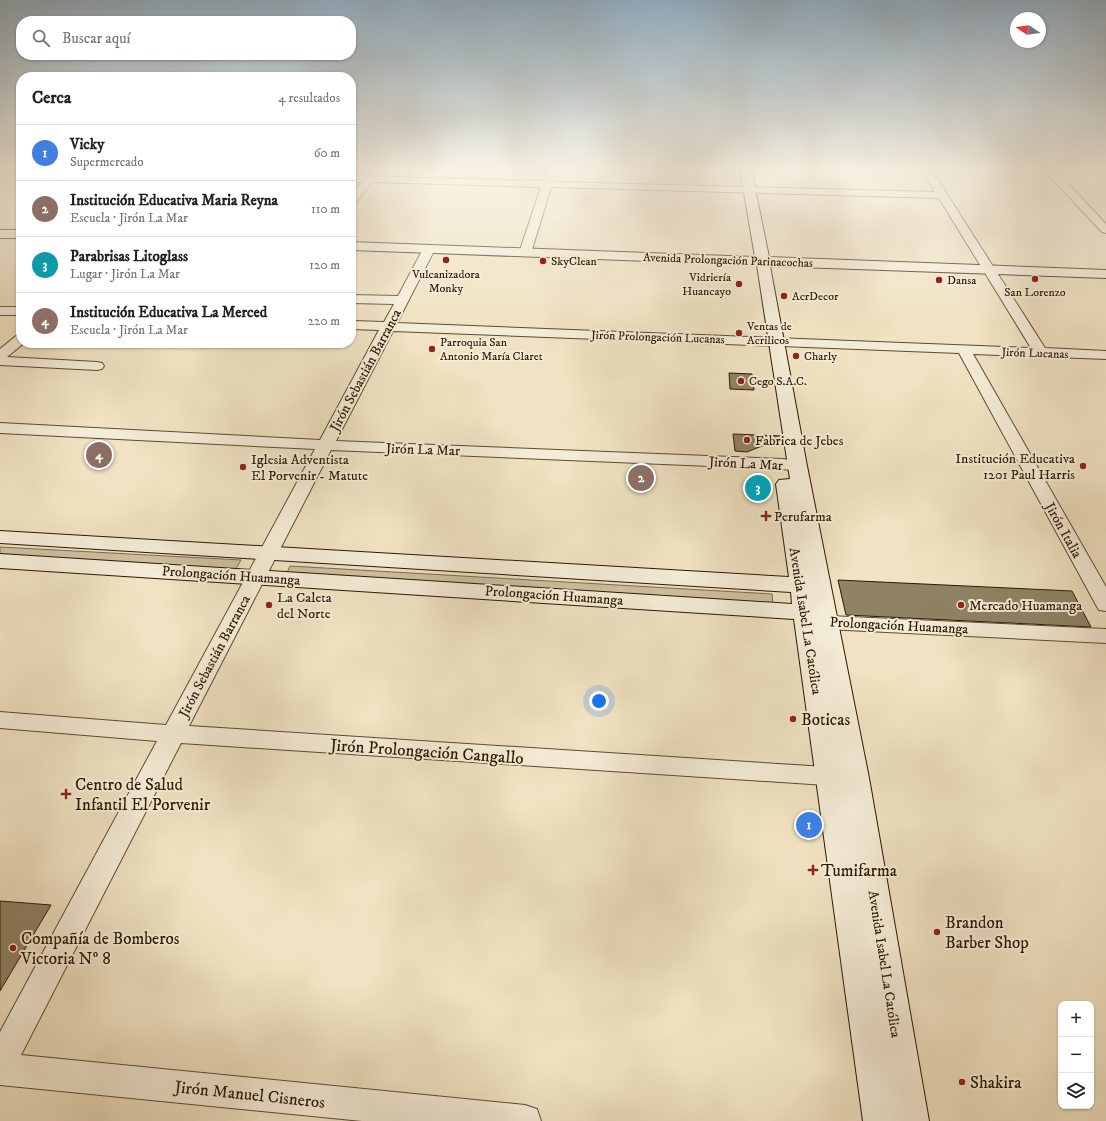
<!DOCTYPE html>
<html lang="es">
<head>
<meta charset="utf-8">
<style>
  :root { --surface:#fff; --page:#f6f6f6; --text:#202124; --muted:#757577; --line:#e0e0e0; --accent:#8f2418 }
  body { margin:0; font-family:"IM FELL DW Pica",serif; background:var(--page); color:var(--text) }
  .controls { position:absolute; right:12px; bottom:12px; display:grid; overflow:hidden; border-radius:8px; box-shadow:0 1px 3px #0004 }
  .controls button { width:36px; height:36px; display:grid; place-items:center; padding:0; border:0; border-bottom:1px solid var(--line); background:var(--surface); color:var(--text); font:20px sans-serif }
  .compass { position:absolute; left:1010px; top:12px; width:36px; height:36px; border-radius:50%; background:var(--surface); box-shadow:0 1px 3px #0004; rotate:283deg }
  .you { position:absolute; left:599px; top:701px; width:14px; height:14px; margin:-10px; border:3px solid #fff; border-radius:50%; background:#1a73e8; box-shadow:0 0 0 6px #1a73e833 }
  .badge { display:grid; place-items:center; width:26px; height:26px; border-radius:50%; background:var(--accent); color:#fff; font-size:13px; font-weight:700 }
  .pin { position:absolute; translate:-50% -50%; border:2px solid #fff; box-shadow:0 1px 4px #0006 }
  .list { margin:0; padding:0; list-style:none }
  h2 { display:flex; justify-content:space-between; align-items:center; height:52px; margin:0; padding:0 16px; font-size:17px }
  h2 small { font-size:13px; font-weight:400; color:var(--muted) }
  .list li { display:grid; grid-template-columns:26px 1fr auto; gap:12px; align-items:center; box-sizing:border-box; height:56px; padding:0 16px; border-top:1px solid var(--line) }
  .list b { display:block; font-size:15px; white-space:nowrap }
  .list p { margin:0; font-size:13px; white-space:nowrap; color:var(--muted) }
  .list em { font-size:13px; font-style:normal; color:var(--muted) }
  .icon { flex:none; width:22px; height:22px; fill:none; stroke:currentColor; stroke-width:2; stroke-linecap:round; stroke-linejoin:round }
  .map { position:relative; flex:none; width:1106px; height:1121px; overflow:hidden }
  .search { position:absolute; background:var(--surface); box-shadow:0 1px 3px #0004; left:16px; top:16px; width:340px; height:44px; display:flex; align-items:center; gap:10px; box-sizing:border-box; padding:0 14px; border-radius:16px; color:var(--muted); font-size:15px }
  .panel { position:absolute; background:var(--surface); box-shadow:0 1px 3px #0004; left:16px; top:72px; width:340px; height:276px; border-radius:16px }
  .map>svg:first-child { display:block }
</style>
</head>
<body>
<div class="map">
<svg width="1106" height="1121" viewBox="0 0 1106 1121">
  <rect width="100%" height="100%" fill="#f0e2c2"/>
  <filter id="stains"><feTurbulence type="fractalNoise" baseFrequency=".005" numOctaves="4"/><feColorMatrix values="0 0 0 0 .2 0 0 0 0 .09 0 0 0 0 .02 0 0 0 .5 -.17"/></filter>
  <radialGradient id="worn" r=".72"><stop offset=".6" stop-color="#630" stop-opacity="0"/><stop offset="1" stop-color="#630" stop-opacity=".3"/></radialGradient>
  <path fill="#cec0a1" stroke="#7c6c51" d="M0 547 241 560 233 574 0 561Z
    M290 566 772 594 773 606 285 577Z"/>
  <path fill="#908265" stroke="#291901" d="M729 373 752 374 754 390 730 389Z
    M733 434 782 436V438L747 452 735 451Z
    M838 580 1072 591 1091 627 846 615Z
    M0 901 51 905 0 991Z"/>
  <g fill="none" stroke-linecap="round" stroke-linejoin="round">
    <defs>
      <path id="street" d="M0 169H21V173L0 172Z
        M547 169H557L553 182 935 192 921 169H931L1045 348 1106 351V359L973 354 1106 587V611L1099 610 1096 605 959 353 393 331 336 441 783 459 803 462 805 466 803 470 797 471 783 469 331 450 189 726 841 768 850 770 853 777 850 784 841 786 181 743 21 1055 525 1105 537 1109 541 1121H362L0 1085V1032L157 741 0 728V712L166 725 315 449 0 433V423L320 440 379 330 351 329V321L384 322 394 304 351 303V295L398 296 423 249 425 247H433L435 249 397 323 1031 348 939 198 551 187 531 253 529 255H521L519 253 541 187 372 182 355 204 351 205V195L362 182H351V176L543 181Z
        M1043 169H1054L1106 224V233L1102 232Z
        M0 307H21V315H0Z
        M21 335V343H24L7 357 97 362 102 363 104 366 102 369 97 370 0 365V349L16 336Z
        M813 609 829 616 1106 629V643L826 629 806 621 803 616 806 611Z"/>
      <path id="secondary" d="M740 169H751L769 257 1106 270V278L770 266 807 466 869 778 929 1121H863L794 619 0 568V554L792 604 791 592 0 543V531L789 577 776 484 779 480 790 479 757 265 351 250V242L755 257Z
        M0 230H21V238H0Z"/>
    </defs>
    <use href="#street" stroke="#5b4b31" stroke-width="2"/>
    <use href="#secondary" stroke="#291901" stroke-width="2"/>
    <use href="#street" fill="#f5ecd7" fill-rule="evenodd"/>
    <use href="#secondary" fill="#f5ecd7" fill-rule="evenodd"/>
  </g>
  <linearGradient id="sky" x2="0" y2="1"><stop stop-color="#90abbe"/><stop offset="0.52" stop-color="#f8f2e4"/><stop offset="1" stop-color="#f8f2e4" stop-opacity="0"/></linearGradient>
  <rect width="1106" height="326" fill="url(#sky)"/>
  <g fill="#8f2418" stroke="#f5ecd7" stroke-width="1.5">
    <circle cx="446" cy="260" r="4"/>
    <circle cx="543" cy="261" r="4"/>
    <circle cx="1035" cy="279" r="4"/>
    <circle cx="939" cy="280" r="4"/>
    <circle cx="739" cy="284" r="4"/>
    <circle cx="784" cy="296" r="4"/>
    <circle cx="739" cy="333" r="4"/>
    <circle cx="432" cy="349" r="4"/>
    <circle cx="796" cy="356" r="4"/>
    <circle cx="741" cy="381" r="4"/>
    <circle cx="747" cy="440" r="4"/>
    <circle cx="1083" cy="466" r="4"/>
    <circle cx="243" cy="467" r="4"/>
    <path d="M764 510h4v4h4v4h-4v4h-4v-4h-4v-4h4z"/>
    <circle cx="269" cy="605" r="4"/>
    <circle cx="961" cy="605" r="4"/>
    <circle cx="793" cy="719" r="4"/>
    <path d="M64 788h4v4h4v4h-4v4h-4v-4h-4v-4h4z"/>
    <path d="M811 864h4v4h4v4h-4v4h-4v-4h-4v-4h4z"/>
    <circle cx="937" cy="932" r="4"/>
    <circle cx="13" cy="948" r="4"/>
    <circle cx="962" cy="1082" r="4"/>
  </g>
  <g text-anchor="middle" stroke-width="4" stroke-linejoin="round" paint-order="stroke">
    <g font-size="12" fill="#291901" stroke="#f5ecd7">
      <text transform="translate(728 260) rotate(2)" y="4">Avenida Prolongación Parinacochas</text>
      <text transform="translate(658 337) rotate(2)" y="4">Jirón Prolongación Lucanas</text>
      <text transform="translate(1035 353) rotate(2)" y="4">Jirón Lucanas</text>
    </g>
    <g font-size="12" fill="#291901" stroke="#f5ecd7" text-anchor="start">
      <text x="551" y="265">SkyClean</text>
      <text x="446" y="278" text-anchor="middle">Vulcanizadora<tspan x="446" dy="14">Monky</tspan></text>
      <text x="731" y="281" text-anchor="end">Vidriería<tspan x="731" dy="14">Huancayo</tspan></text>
      <text x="947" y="284">Dansa</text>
      <text x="1035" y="296" text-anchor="middle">San Lorenzo</text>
      <text x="792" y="300">AcrDecor</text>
      <text x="747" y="330">Ventas de<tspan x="747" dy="14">Acrilicos</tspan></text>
      <text x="440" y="346">Parroquia San<tspan x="440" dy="14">Antonio María Claret</tspan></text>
      <text x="804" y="360">Charly</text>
      <text x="749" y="385">Cego S.A.C.</text>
    </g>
    <g font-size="14" fill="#291901" stroke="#f5ecd7">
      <text transform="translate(365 370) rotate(-62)" y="5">Jirón Sebastián Barranca</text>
      <text transform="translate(423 449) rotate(2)" y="5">Jirón La Mar</text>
      <text transform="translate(746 463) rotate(3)" y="5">Jirón La Mar</text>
      <text transform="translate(1064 530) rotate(61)" y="5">Jirón Italia</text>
      <text transform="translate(231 575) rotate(4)" y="5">Prolongación Huamanga</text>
      <text transform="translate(554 595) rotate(4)" y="5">Prolongación Huamanga</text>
      <text transform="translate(806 621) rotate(81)" y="5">Avenida Isabel La Católica</text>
      <text transform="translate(899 625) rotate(3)" y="5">Prolongación Huamanga</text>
      <text transform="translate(214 656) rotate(-62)" y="5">Jirón Sebastián Barranca</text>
      <text transform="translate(885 964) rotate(81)" y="5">Avenida Isabel La Católica</text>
    </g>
    <g font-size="14" fill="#291901" stroke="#f5ecd7" text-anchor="start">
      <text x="755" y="445">Fabrica de Jebes</text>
      <text x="1075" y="463" text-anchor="end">Institución Educativa<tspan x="1075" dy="16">1201 Paul Harris</tspan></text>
      <text x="251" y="464">Iglesia Adventista<tspan x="251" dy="16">El Porvenir - Matute</tspan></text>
      <text x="774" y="521">Perufarma</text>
      <text x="277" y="602">La Caleta<tspan x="277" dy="16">del Norte</tspan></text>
      <text x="969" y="610">Mercado Huamanga</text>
    </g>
    <g font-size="17" fill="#291901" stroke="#f5ecd7" text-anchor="start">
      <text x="801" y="725">Boticas</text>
      <text x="75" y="790">Centro de Salud<tspan x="75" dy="20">Infantil El Porvenir</tspan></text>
      <text x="821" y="876">Tumifarma</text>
      <text x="945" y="928">Brandon<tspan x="945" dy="20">Barber Shop</tspan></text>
      <text x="21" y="944">Compañía de Bomberos<tspan x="21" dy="20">Victoria Nº 8</tspan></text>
      <text x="970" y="1088">Shakira</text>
    </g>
    <g font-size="17" fill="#291901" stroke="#f5ecd7">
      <text transform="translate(427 751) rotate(4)" y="6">Jirón Prolongación Cangallo</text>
      <text transform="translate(250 1094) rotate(6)" y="6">Jirón Manuel Cisneros</text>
    </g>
  </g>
  <rect width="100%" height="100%" filter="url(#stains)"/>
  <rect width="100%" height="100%" fill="url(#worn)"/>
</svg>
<div class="controls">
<button>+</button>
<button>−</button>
<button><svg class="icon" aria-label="layers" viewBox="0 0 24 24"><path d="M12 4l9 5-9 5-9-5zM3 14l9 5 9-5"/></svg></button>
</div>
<svg class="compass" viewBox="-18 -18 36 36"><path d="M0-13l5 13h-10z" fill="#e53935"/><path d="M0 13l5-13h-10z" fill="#757577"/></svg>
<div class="you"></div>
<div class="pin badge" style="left:809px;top:825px;background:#3f7fe0">1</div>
<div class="pin badge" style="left:641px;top:478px;background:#8d6e63">2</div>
<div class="pin badge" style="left:758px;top:488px;background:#0f9aa8">3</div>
<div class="pin badge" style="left:99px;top:455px;background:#8d6e63">4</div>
<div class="search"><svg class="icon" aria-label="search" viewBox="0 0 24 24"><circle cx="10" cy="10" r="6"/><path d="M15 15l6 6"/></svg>Buscar aquí</div>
<section class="panel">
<h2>Cerca<small>4 resultados</small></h2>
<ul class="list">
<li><span class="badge" style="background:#3f7fe0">1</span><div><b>Vicky</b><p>Supermercado</p></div><em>60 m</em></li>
<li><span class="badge" style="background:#8d6e63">2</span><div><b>Institución Educativa Maria Reyna</b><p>Escuela · Jirón La Mar</p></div><em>110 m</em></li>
<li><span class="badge" style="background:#0f9aa8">3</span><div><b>Parabrisas Litoglass</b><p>Lugar · Jirón La Mar</p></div><em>120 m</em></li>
<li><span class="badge" style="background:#8d6e63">4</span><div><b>Institución Educativa La Merced</b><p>Escuela · Jirón La Mar</p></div><em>220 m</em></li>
</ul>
</section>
</div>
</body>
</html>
